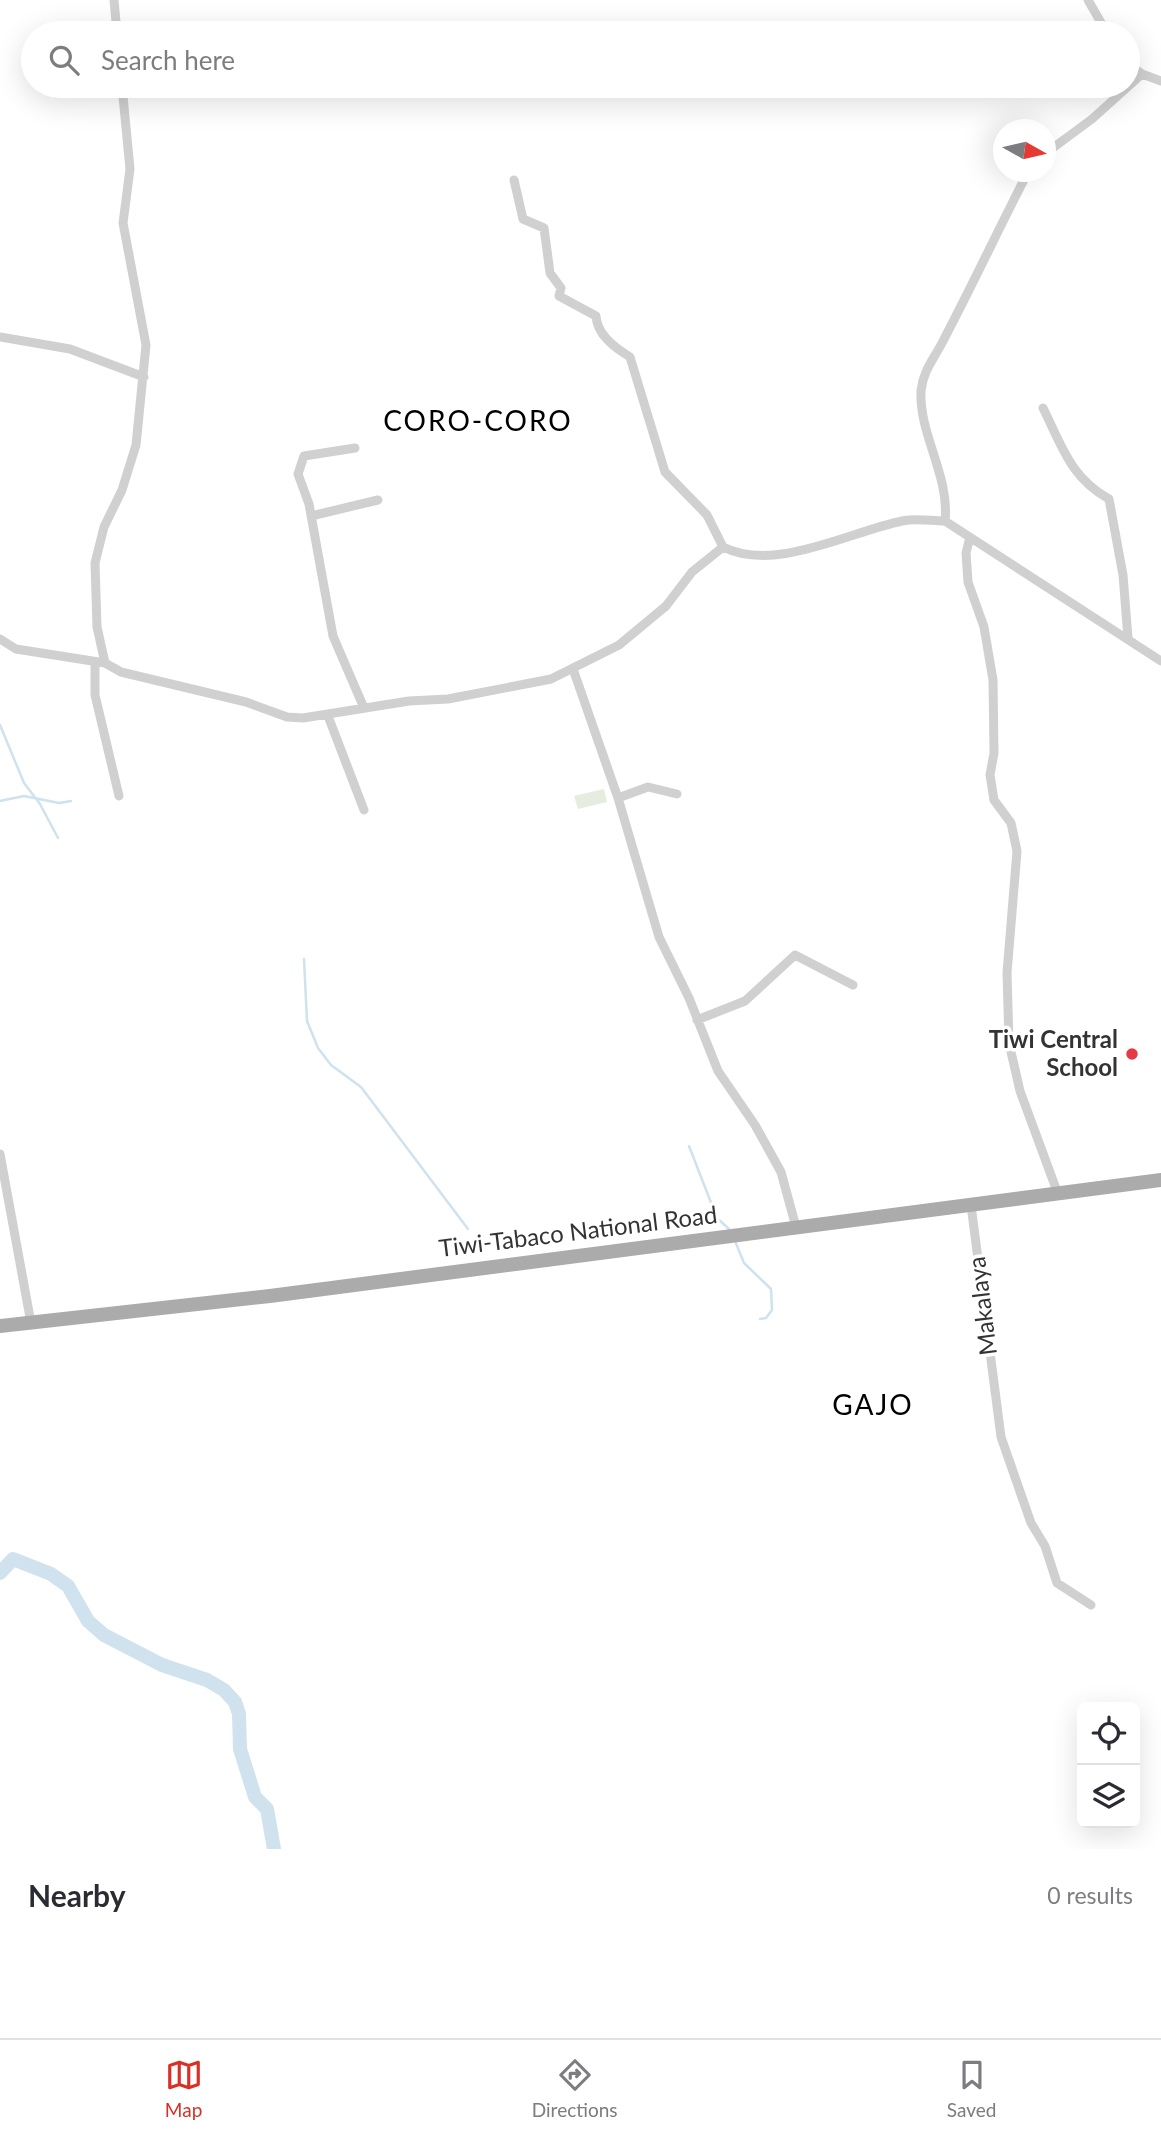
<!DOCTYPE html>
<html lang="en">
<head>
<meta charset="utf-8">
<style>
  :root { --surface:#fff; --page:#f7f7f7; --text:#2b2b33; --muted:#7c7c81; --line:#e1e1e2; --accent:#d93025 }
  body { margin:0; font-family:Lato,sans-serif; background:var(--page); color:var(--text) }
  .controls { position:absolute; right:21px; bottom:21px; display:grid; overflow:hidden; border-radius:10px; box-shadow:0 7px 28px #0002 }
  .controls button { width:63px; height:63px; display:grid; place-items:center; padding:0; border:0; border-bottom:2px solid var(--line); background:var(--surface); color:var(--text); font:35px sans-serif }
  .compass { position:absolute; left:993px; top:119px; width:63px; height:63px; border-radius:50%; background:var(--surface); box-shadow:0 7px 28px #0002; rotate:98deg }
  .list { margin:0; padding:0; list-style:none }
  h2 { display:flex; justify-content:space-between; align-items:center; height:91px; margin:0; padding:0 28px; font-size:30px }
  h2 small { font-size:23px; font-weight:400; color:var(--muted) }
  .icon { flex:none; width:38px; height:38px; fill:none; stroke:currentColor; stroke-width:2; stroke-linecap:round; stroke-linejoin:round }
  .map { position:relative; flex:none; width:1161px; height:1849px; overflow:hidden }
  .search { position:absolute; background:var(--surface); box-shadow:0 7px 28px #0002; left:21px; right:21px; top:21px; height:77px; display:flex; align-items:center; gap:18px; box-sizing:border-box; padding:0 24px; border-radius:38px; color:var(--muted); font-size:26px }
  .sheet { height:189px; background:var(--surface) }
  nav { display:flex; justify-content:space-around; align-items:center; box-sizing:border-box; height:98px; border-top:2px solid var(--line); background:var(--surface); font-size:19px; color:var(--muted) }
  nav a { display:grid; justify-items:center; gap:4px }
  nav .on { color:var(--accent) }
  .map>svg:first-child { display:block }
</style>
</head>
<body>
<div class="map">
<svg width="1161" height="1849" viewBox="0 0 1161 1849">
  <rect width="100%" height="100%" fill="#fff"/>
  <path fill="#e6ecdf" d="M604 789 607 802 578 809 574 796Z"/>
  <g fill="none" stroke-linecap="round" stroke-linejoin="round">
    <path stroke="#cfe2ee" stroke-width="2.5" d="M0 725 24 783 40 804 58 838
      M0 801 24 796 59 803 71 801
      M304 959 307 1021 318 1048 331 1065 361 1087 468 1229
      M689 1146 717 1218 729 1229
      M735 1241 744 1263 771 1289 772 1310 766 1318 760 1319"/>
    <path stroke="#cfe2ee" stroke-width="14" d="M0 1573 13 1559 51 1574 68 1586 88 1621 104 1635 162 1665 207 1680 224 1690 235 1702 239 1714 240 1749 255 1797 267 1809 274 1849"/>
    <path stroke="#d0d0d0" stroke-width="9" d="M114 0 117 33
      M1088 0 1107 33
      M1128 64 1142 74 1161 81
      M1046 153 1092 119 1142 74
      M514 180 523 219 544 228 550 273 561 288 559 296 596 316C597 335 615 348 630 357L665 472 707 515 723 547
      M0 337 70 349 144 377
      M1043 408C1062 446 1070 477 1109 499L1123 575 1128 638
      M355 448 304 456 298 474 309 504 333 636 364 708
      M311 516 378 500
      M945 521C950 476 919 435 921 391 923 371 933 360 942 343 972 286 999 228 1028 172
      M970 537 966 553 968 582 984 627 993 680 994 753 990 775 994 800 1011 823 1017 851 1007 973 1009 1043 1020 1091 1058 1194
      M0 639 16 649 105 663 121 672 246 702 287 717 303 718 409 701 448 699 551 679 619 645 666 606 692 572 723 547C775 573 849 532 902 521 917 518 931 521 945 521L1161 661
      M95 662V695L119 796
      M105 663 97 627 95 563 104 527 122 490 136 445 146 345 123 223 130 169 122 86
      M573 669 618 798 659 937 689 998 718 1071 755 1125 781 1172 796 1227
      M328 716 364 810
      M618 798 648 787 677 794
      M697 1020 745 1001 795 955 853 985
      M0 1154 31 1323
      M971 1205 1001 1437 1031 1523 1045 1546 1057 1583 1091 1605"/>
    <path stroke="#ababab" stroke-width="14" d="M0 1326 270 1296 1161 1180"/>
  </g>
  <circle fill="#e63946" stroke="#fff" stroke-width="2.5" cx="1132" cy="1054" r="7"/>
  <g text-anchor="middle" stroke-width="7" stroke-linejoin="round" paint-order="stroke">
    <g font-size="24" font-weight="bold" fill="#333" stroke="#fff" text-anchor="end">
      <text x="1118" y="1048">Tiwi Central<tspan x="1118" dy="28">School</tspan></text>
    </g>
    <g font-size="24" fill="#333" stroke="#fff">
      <text transform="translate(578 1232) rotate(-7)" y="8">Tiwi-Tabaco National Road</text>
      <text transform="translate(983 1306) rotate(-97)" y="8">Makalaya</text>
    </g>
    <g font-size="28" letter-spacing="2" fill="#000" stroke="#fff">
      <text x="478" y="431">CORO-CORO</text>
      <text x="873" y="1415">GAJO</text>
    </g>
  </g>
</svg>
<div class="controls">
<button><svg class="icon" aria-label="locate" viewBox="0 0 24 24"><circle cx="12" cy="12" r="6"/><path d="M12 2v4M12 18v4M2 12h4M18 12h4"/></svg></button>
<button><svg class="icon" aria-label="layers" viewBox="0 0 24 24"><path d="M12 4l9 5-9 5-9-5zM3 14l9 5 9-5"/></svg></button>
</div>
<svg class="compass" viewBox="-18 -18 36 36"><path d="M0-13l5 13h-10z" fill="#e53935"/><path d="M0 13l5-13h-10z" fill="#7c7c81"/></svg>
<div class="search"><svg class="icon" aria-label="search" viewBox="0 0 24 24"><circle cx="10" cy="10" r="6"/><path d="M15 15l6 6"/></svg>Search here</div>
</div>
<section class="sheet">
<h2>Nearby<small>0 results</small></h2>
<ul class="list">
</ul>
</section>
<nav>
<a class="on"><svg class="icon" aria-label="map" viewBox="0 0 24 24"><path d="M3 6l6-2 6 2 6-2v14l-6 2-6-2-6 2zM9 4v14M15 6v14"/></svg>Map</a>
<a><svg class="icon" aria-label="directions" viewBox="0 0 24 24"><path d="M12 3l9 9-9 9-9-9zM9 14v-3h6M13 9l2 2-2 2"/></svg>Directions</a>
<a><svg class="icon" aria-label="saved" viewBox="0 0 24 24"><path d="M7 4h10v16l-5-4-5 4z"/></svg>Saved</a>
</nav>
</body>
</html>
